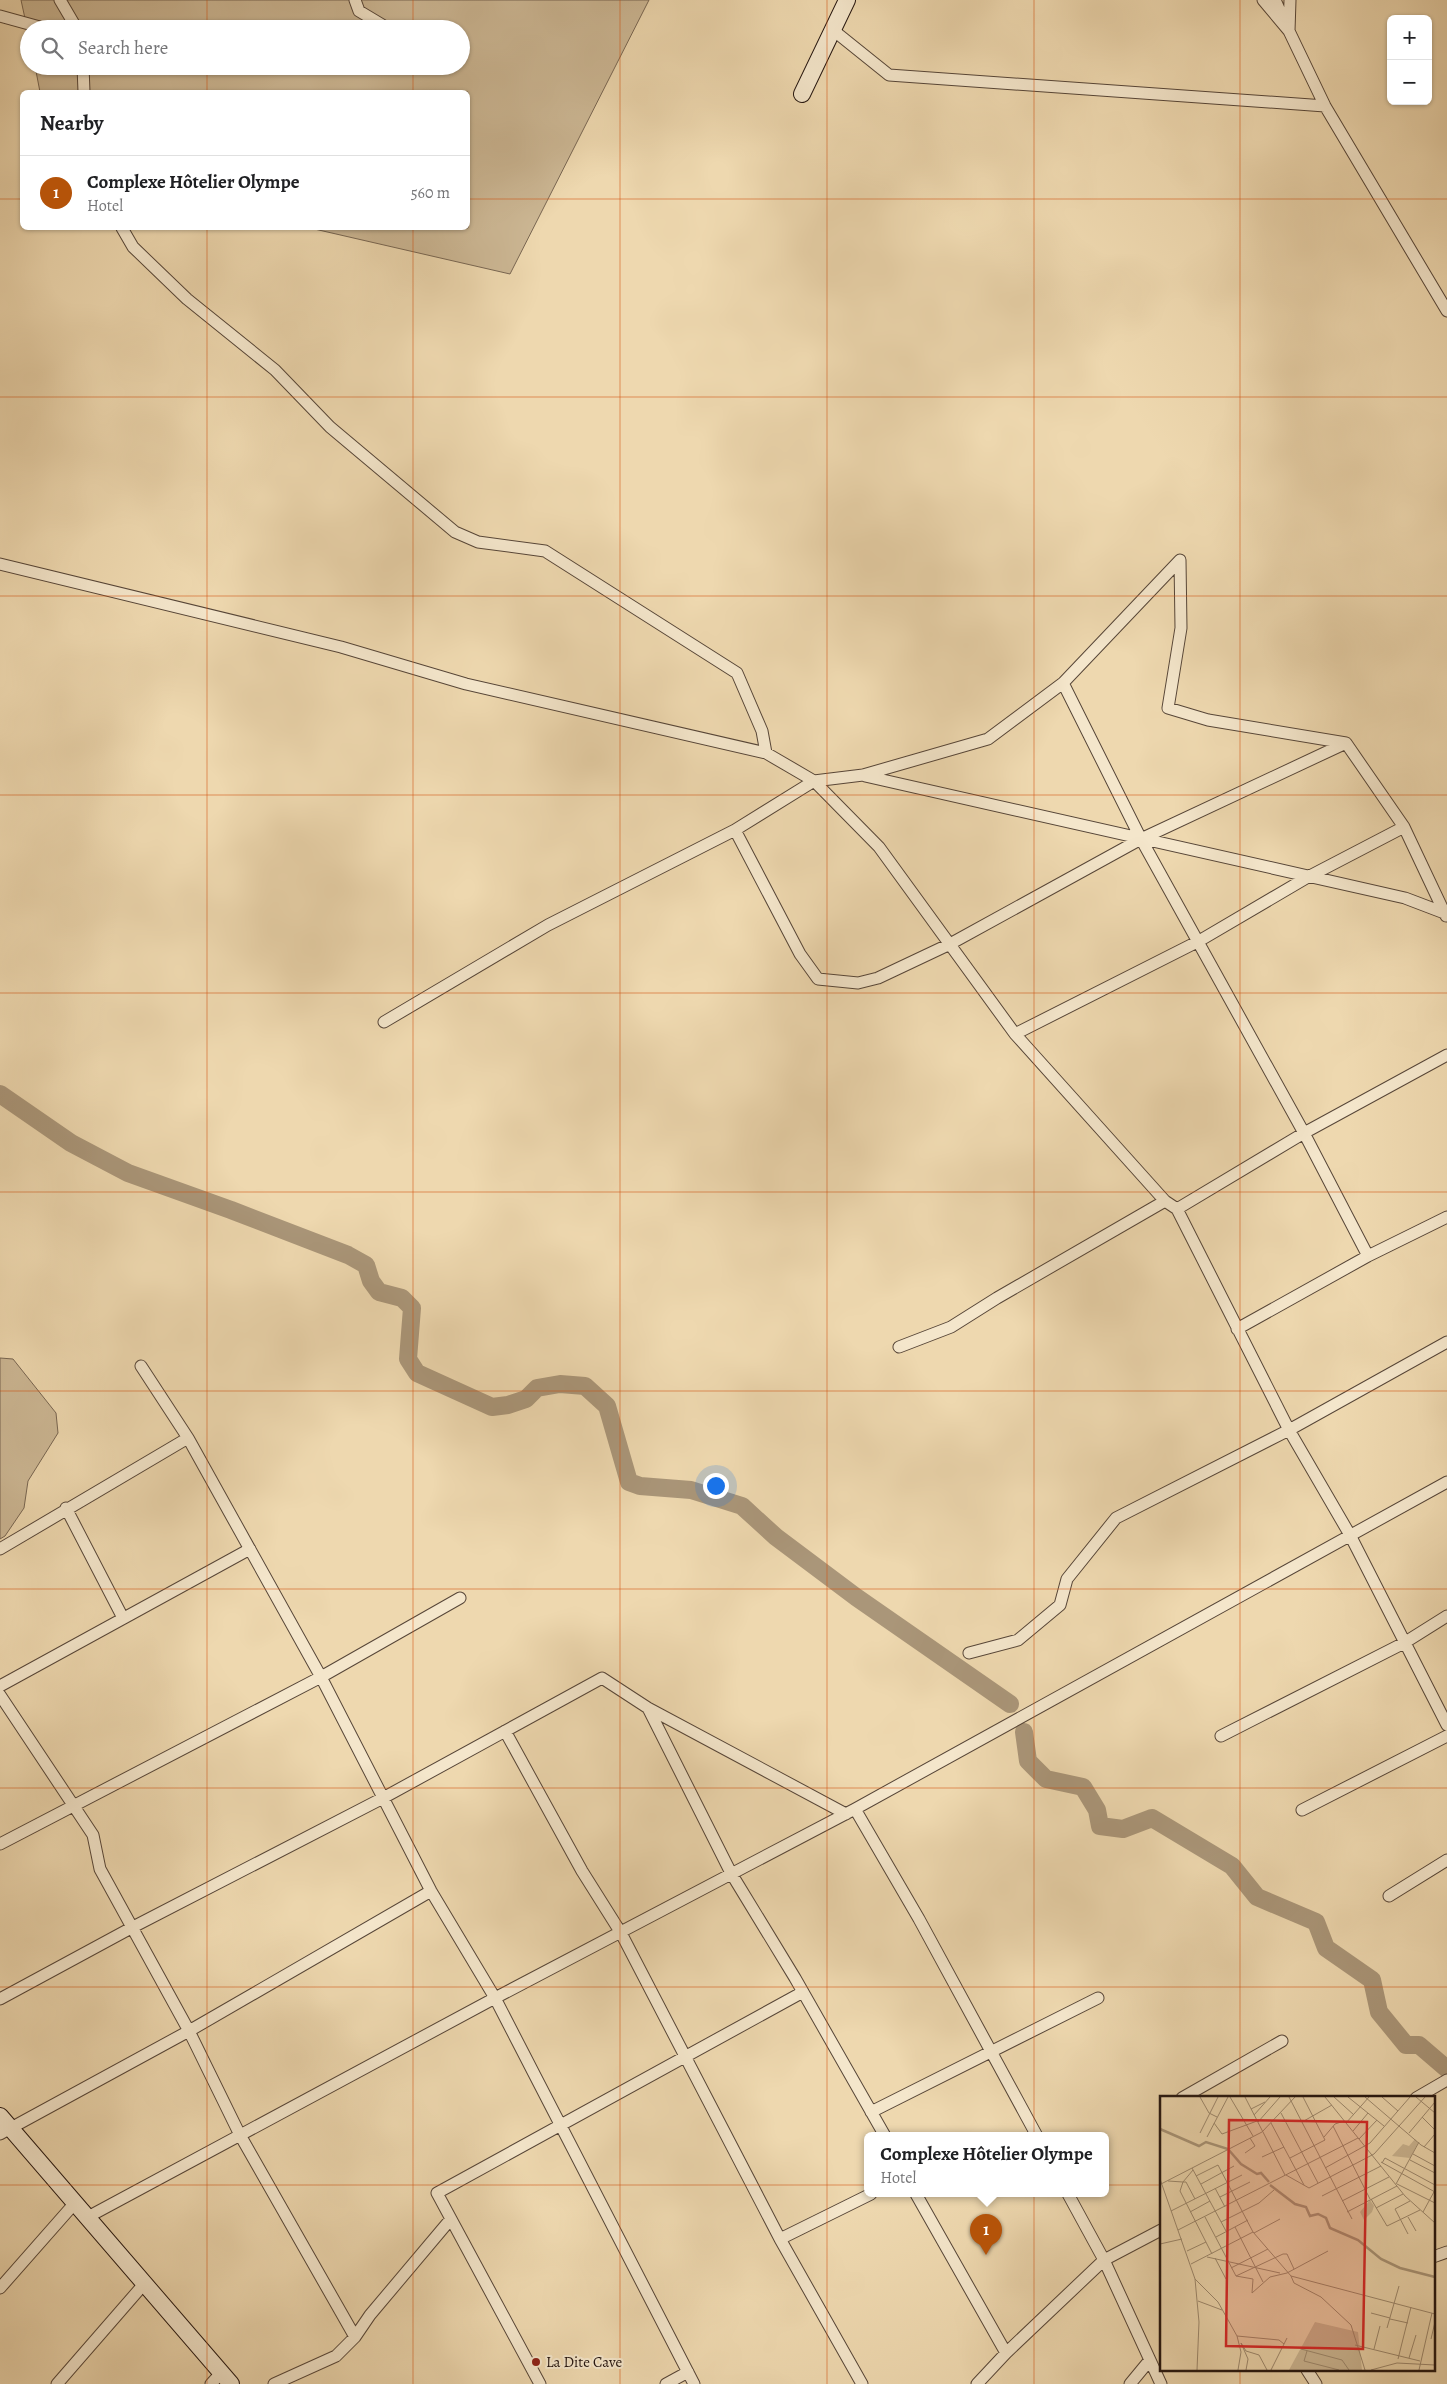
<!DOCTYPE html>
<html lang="en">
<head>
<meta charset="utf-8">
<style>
  :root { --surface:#fff; --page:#f6f6f6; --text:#202124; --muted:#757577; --line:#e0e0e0; --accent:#b45309 }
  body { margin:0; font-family:Alegreya,serif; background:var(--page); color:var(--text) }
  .controls { position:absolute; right:15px; top:15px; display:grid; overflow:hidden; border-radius:8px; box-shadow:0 1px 4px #0004 }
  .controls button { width:45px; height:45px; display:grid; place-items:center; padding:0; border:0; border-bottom:1px solid var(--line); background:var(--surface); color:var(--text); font:25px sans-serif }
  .you { position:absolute; left:715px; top:1485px; width:18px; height:18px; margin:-12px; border:4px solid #fff; border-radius:50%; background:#1a73e8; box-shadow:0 0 0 8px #1a73e833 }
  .badge { display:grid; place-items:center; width:32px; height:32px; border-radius:50%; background:var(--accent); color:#fff; font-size:16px; font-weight:700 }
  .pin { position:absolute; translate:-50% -41px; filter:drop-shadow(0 1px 2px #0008) }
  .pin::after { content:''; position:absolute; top:26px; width:18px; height:15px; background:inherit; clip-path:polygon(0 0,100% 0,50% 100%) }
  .popup { position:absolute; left:864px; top:2132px; width:245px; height:65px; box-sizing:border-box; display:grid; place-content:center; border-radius:8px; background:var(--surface); filter:drop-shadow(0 1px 4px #0005); font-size:16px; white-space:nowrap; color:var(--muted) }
  .popup b { font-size:19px; color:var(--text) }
  .popup::after { content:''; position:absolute; left:50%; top:100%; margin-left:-10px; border:10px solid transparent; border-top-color:var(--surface) }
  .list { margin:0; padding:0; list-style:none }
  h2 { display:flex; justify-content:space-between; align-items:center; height:65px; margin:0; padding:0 20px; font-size:21px }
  h2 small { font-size:16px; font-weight:400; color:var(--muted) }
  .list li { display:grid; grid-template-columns:32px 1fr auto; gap:15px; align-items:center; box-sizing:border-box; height:75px; padding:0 20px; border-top:1px solid var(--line) }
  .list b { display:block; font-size:19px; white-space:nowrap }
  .list p { margin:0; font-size:16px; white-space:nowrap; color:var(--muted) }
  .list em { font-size:16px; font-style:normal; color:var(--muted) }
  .icon { flex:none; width:28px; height:28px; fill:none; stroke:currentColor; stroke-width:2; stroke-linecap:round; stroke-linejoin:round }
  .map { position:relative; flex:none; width:1447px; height:2384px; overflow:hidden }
  .search { position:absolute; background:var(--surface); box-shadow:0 1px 4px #0004; left:20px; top:20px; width:450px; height:55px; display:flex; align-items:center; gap:12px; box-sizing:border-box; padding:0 18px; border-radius:28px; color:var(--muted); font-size:19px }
  .panel { position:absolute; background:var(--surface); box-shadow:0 1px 4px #0004; left:20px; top:90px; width:450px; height:140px; border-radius:8px }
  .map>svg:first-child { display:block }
</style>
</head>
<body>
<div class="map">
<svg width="1447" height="2384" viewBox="0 0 1447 2384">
  <rect width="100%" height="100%" fill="#eed8af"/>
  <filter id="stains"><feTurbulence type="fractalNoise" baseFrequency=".004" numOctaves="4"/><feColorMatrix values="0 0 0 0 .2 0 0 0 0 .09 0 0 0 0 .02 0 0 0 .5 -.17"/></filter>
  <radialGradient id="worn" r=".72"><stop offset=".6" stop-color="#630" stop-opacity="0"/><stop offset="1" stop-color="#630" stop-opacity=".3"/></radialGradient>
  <path fill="#ccb794" stroke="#786652" d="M21 0H649L510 274 310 228H468V92H40L35 66H461V29H29V37Z
    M0 1358 13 1359 56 1413 58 1433 28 1481 24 1508 5 1536 0 1539Z"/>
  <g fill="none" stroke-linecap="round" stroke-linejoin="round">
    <path stroke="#aa9679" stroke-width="18" d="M0 1094 71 1143 128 1173 231 1210 348 1255 366 1265 371 1281 379 1292 402 1298 412 1308 408 1359 417 1373 492 1407 508 1405 526 1399 537 1388 560 1384 585 1386 607 1406 629 1482 640 1486 691 1490 742 1506 776 1537 856 1597 1010 1704
      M1024 1732 1028 1761 1046 1779 1083 1787 1097 1810 1100 1826 1123 1829 1152 1818 1232 1866 1257 1897 1316 1922 1326 1948 1372 1980 1379 2012 1406 2045H1419L1447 2069"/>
    <defs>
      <path id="street" d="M60 0 77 29
        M355 0 359 11 389 29
        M1263 0 1289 31 1275 0
        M1290 0 1289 31 1325 106 1447 311
        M0 16 47 29
        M833 30 889 75 1325 106
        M83 66 84 92
        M122 228 133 247 187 299 275 370 330 427 455 532 478 542 545 551 737 673 762 731 766 753
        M1180 560 1181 628 1168 708 1208 720 1346 743 1404 827 1446 916
        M0 564 341 647 466 684 766 753 814 781 879 847 1015 1034 1165 1201 1177 1209 1289 1430 1350 1535 1447 1725
        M1063 683 1141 839 1304 1133 1368 1256
        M865 776 1405 898 1447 914
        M735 830 800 954 818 979 858 983 878 978 950 944 1141 839 1346 743
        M384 1022 548 925 735 830 814 781 863 775 988 739 1063 683 1180 560
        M1015 1034 1199 941 1308 877 1404 827
        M1177 1209 1304 1133 1447 1055
        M1237 1329 1368 1256 1447 1217
        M899 1347 951 1327 997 1298 1165 1201
        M141 1366 188 1438 321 1677 431 1891 495 1998 694 2384
        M66 1508 123 1618
        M0 1549 188 1438
        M969 1653 1018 1640 1060 1605 1067 1579 1116 1518 1289 1430 1447 1342
        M0 1686 250 1549
        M0 1695 93 1835 100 1869 189 2031 240 2135 355 2337
        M648 1708 731 1873 795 1978 885 2136
        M505 1731 582 1871 621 1933 780 2239 862 2384
        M1221 1736 1404 1643 1447 1616
        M855 1809 919 1919 1037 2136
        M1302 1810 1447 1736
        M0 1844 321 1677 460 1598
        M1389 1896 1447 1860
        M0 1999 133 1927 383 1798 602 1678 648 1708 846 1814
        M1182 2098 1282 2041
        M1416 2098 1447 2080
        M871 2112 1098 1998
        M0 2134 189 2031 431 1891
        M916 2194 1006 2353
        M1068 2194 1104 2260 1161 2384
        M86 2218 495 1998 855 1809 1447 1482
        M780 2239 871 2194
        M1433 2257 1447 2252
        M0 2288 74 2204
        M1307 2370 1316 2384
        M57 2384 144 2284
        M211 2384 222 2372
        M274 2384 336 2356 355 2337 370 2315 450 2220
        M540 2384 437 2193 803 1992
        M666 2384 688 2372
        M977 2384 1006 2353 1104 2260 1161 2230
        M1130 2384 1149 2361"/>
      <path id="secondary" d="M802 94 847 0
        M0 2116 231 2384"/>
    </defs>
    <use href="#street" stroke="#574638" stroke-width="13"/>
    <use href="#secondary" stroke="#251610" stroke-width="18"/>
    <use href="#street" stroke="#f4e6cb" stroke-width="11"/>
    <use href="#secondary" stroke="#f4e6cb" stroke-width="16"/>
  </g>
  <path fill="none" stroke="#d4520c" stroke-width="1" stroke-opacity="0.55" d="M207 0V29M413 0V29M620 0V2384M827 0V2384M1034 0V2384M1240 0V2098M207 66V92M413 66V92M0 199H22M468 199H1447M207 228V2384M413 228V2384M0 397H1447M0 596H1447M0 795H1447M0 993H1447M0 1192H1447M0 1391H1447M0 1589H1447M0 1788H1447M0 1987H1447M0 2185H1161M1433 2185H1447M1240 2370V2384"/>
  <circle fill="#8f2418" stroke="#f4e6cb" stroke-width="2" cx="536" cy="2362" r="5"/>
  <g text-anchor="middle" stroke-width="4" stroke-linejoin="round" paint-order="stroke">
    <g font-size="15" fill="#251610" stroke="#f4e6cb" text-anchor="start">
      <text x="546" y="2367">La Dite Cave</text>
    </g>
  </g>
  <g transform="translate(1160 2096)">
    <rect width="275" height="275" fill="#eed8af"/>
    <path d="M255 43 258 47 250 62 232 60 243 48 249 50ZM210 104 214 110 212 116 204 124 200 116ZM155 226 198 236 202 274H129Z" fill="#ccb794"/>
    <path fill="none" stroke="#aa9679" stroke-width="2.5" d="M0 33 39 50 46 46 68 53 81 68 97 78 101 77 109 86M110 89 135 108 146 111 150 120 158 118 166 122 170 132 198 144 221 163 240 172 275 181"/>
    <path fill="none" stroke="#9e8a6f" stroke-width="1" d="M40 1 49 17 57 21M70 1 93 40M85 1 125 79M129 1 192 123M165 1 245 100 275 127M174 1 194 19M188 1 224 30M205 1 261 49 275 57M222 1 238 15M256 1 275 17M91 13 105 6M121 17 158 87M94 19 110 1M262 21 275 34M98 26 120 1M142 26 172 9M54 27 62 38 97 25M111 27 144 89M186 27 209 1M173 30 210 103M193 35 208 17M40 37 58 1M249 37 275 6M47 41 68 1M164 41 175 28 184 25M199 43 217 24M264 51 275 38M85 57 95 50 90 42M253 58 275 70M102 61 124 51M130 62 165 44 143 1M250 64 275 77M221 66 275 96M222 67 225 62 275 89M32 72 66 135M165 72 210 47 250 1M126 79 149 92 214 58 265 1M36 80 58 69 93 136 131 180 275 218M0 83 35 183 39 226 37 274M8 85 23 86 33 74M1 88 102 36 135 1M41 88 74 70M236 88 259 46M237 88 275 107M55 92 65 111M162 100 221 70M60 101 90 86M35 103 26 86H23L20 95 52 158M211 103 227 130 260 114M182 105 229 81M216 112 243 98M11 115 82 79M30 116 50 105M187 116 237 90M263 116 275 94M45 121 76 180 93 183 92 197M248 121 256 135M61 126 99 107 114 94M75 131 103 186M18 134 198 42M94 137 120 123M248 138 235 113 250 105M56 141 88 124M0 148 22 143M27 155 46 146M47 161 120 177M55 162 66 183M31 168 93 136M71 172 108 153M76 180 123 158H127L134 173M131 180 134 187 161 201 191 229 205 274M35 183 58 206 77 240 81 256 78 274M92 197 110 181 127 177 168 155M38 205 62 214M211 217 230 222M230 223 248 227M227 232 239 190M77 240 119 244 124 248M271 243 275 226M195 249 260 265M141 253 182 264 189 274M214 253 220 230M147 255 144 265 179 274M249 262 256 239M238 263 251 211M86 274 88 263 81 247 86 255 99 259 107 274M111 274 127 242M211 274 237 267 275 269M259 274 272 217"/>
    <path fill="#d62828" fill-opacity="0.15" stroke="#d62828" stroke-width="2.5" d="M69 24 207 26 203 253 66 250Z"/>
    <rect width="275" height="275" fill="none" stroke="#251610" stroke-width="2.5"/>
  </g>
  <rect width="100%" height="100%" filter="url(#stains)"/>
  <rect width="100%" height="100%" fill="url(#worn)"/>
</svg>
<div class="controls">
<button>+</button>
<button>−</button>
</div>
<div class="you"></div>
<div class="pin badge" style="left:986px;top:2255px">1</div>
<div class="popup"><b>Complexe Hôtelier Olympe</b>Hotel</div>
<div class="search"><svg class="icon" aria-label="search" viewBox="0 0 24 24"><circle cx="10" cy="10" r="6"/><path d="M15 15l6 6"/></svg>Search here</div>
<section class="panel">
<h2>Nearby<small></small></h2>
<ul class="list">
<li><span class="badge">1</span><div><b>Complexe Hôtelier Olympe</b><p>Hotel</p></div><em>560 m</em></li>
</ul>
</section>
</div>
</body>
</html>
